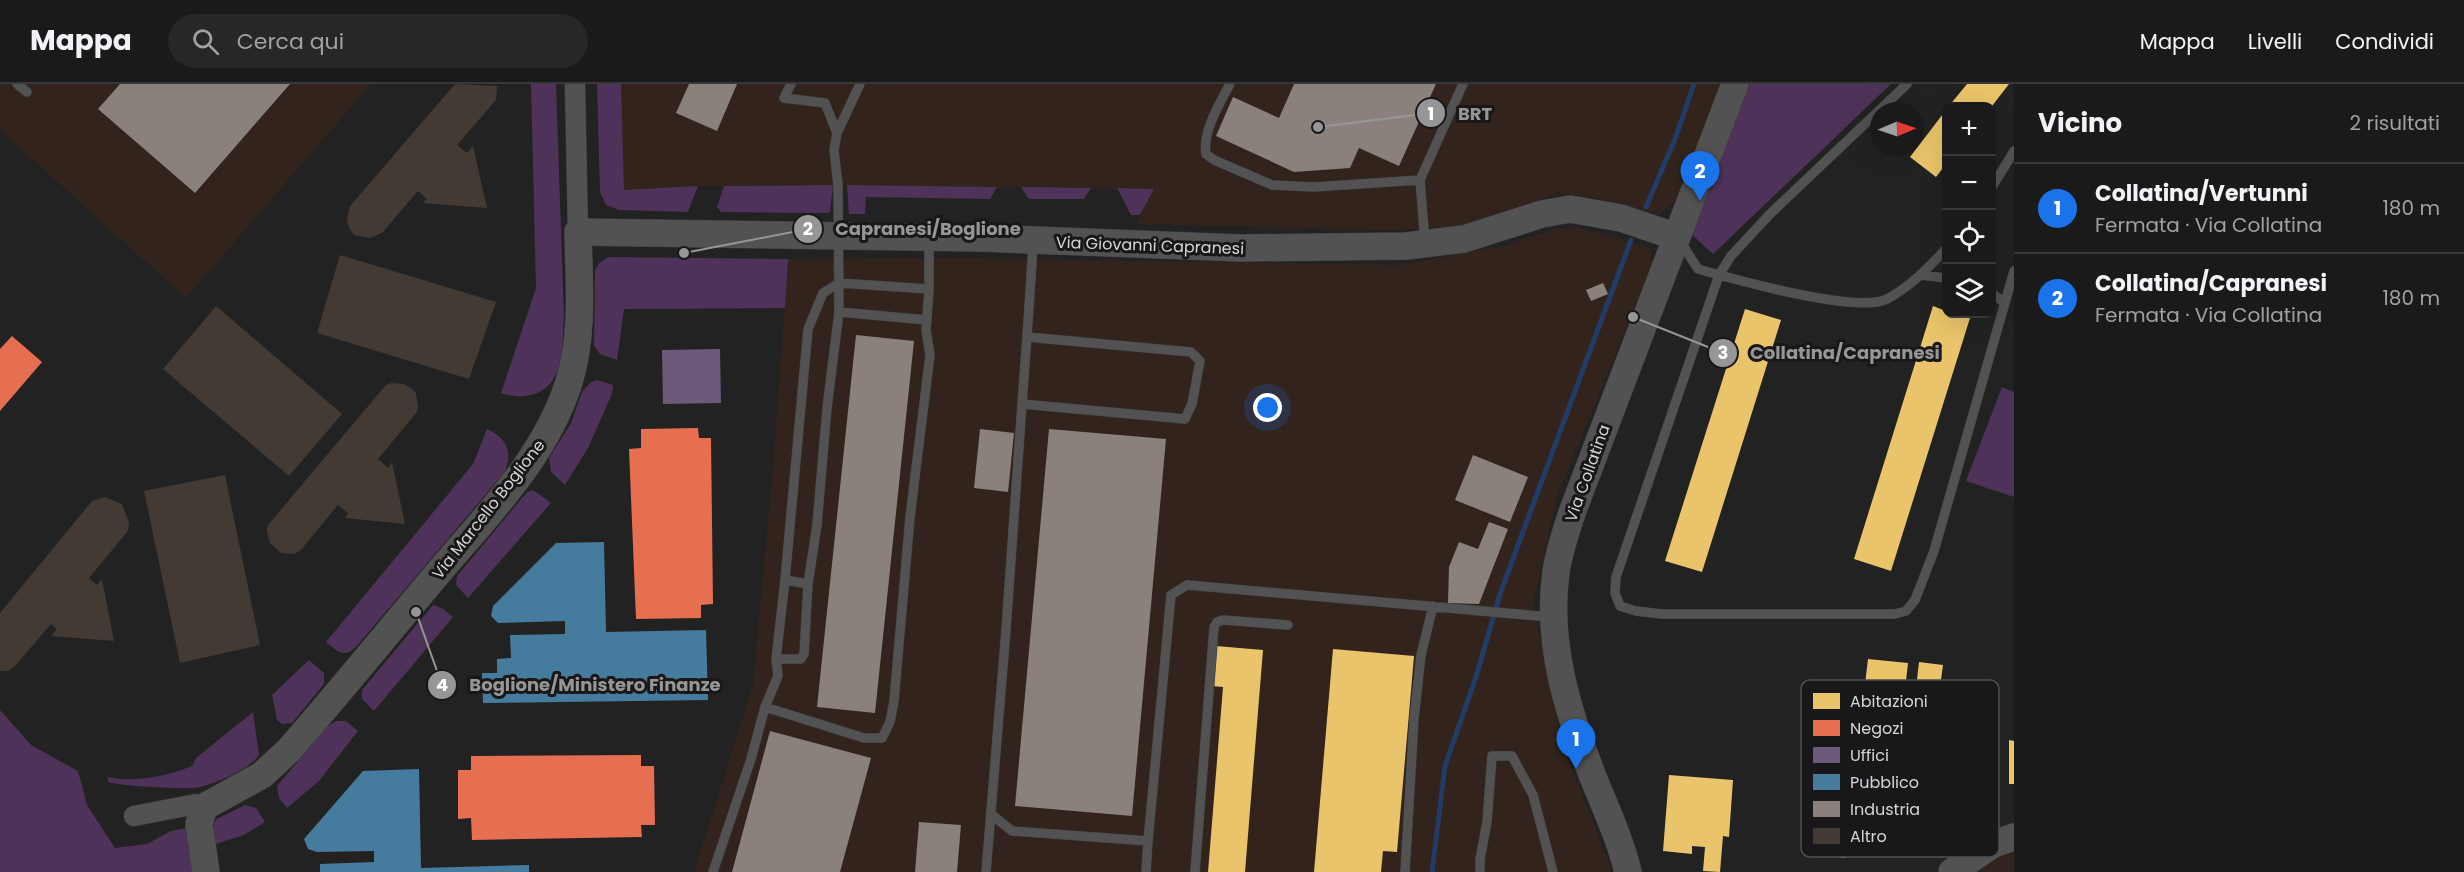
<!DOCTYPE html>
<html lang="it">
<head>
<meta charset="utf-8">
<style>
  :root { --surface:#1a1a1a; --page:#272727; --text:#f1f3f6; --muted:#9fa1a2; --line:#383839; --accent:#1a73e8 }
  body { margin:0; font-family:Poppins,sans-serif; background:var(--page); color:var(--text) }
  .controls { position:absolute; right:18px; top:18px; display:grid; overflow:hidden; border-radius:12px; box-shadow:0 6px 24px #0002 }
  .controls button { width:54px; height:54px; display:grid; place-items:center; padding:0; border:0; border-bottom:2px solid var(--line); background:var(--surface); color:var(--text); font:30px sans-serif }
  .compass { position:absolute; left:1870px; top:18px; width:54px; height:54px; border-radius:50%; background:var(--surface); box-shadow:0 6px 24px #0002; rotate:88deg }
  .you { position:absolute; left:1268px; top:324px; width:21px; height:21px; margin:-15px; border:4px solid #fff; border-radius:50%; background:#1a73e8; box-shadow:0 0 0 9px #1a73e833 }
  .badge { display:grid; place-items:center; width:39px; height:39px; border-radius:50%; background:var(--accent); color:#fff; font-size:20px; font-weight:700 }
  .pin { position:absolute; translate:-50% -50px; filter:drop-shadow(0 2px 3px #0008) }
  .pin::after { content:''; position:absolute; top:32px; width:21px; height:18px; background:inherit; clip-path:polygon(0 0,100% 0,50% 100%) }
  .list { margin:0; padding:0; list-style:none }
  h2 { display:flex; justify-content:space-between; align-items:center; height:78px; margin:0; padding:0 24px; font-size:26px }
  h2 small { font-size:20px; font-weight:400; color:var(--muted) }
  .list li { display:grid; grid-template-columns:39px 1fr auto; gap:18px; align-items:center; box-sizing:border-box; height:90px; padding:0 24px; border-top:2px solid var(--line) }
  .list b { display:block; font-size:22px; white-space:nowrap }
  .list p { margin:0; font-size:20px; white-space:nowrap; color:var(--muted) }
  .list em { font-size:20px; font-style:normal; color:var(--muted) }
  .icon { flex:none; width:33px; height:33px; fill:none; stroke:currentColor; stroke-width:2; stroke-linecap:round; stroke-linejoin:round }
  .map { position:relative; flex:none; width:2014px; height:788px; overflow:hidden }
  header { display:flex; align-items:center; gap:36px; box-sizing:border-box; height:84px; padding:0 30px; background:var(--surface); border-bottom:2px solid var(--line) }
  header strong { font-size:28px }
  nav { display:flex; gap:33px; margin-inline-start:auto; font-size:21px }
  .search { width:420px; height:54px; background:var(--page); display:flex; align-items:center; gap:15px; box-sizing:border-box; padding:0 21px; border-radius:33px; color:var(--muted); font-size:22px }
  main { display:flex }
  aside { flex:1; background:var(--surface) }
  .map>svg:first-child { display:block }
</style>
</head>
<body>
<header>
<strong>Mappa</strong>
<div class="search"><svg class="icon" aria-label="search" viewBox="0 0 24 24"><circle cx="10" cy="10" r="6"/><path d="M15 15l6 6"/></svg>Cerca qui</div>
<nav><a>Mappa</a><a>Livelli</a><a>Condividi</a></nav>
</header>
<main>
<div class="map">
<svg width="2014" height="788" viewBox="0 0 2014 788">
  <rect width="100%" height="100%" fill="#222"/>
  <path fill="#32241d" d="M0 0H371L186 214 0 46Z
    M620 0H1721L1677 115 1659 130 1591 113 1558 109 1500 132 1464 142 1393 146 1136 140 1153 105 833 101 705 102 624 106Z
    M1577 143 1649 164 1653 178 1556 415 1533 522 1563 663 1609 779 1611 788H694L753 601 773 384 788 175 949 174 1401 181 1508 161 1554 145Z
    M2006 766H2014V788H1974Z"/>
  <path fill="#4f3259" d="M531 0H556L564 234C562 259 565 298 537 309 525 314 513 313 501 309L536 204Z
    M597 0H621L624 106 698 102 688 128 619 126 606 121 600 108Z
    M1746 0H1891L1713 170 1688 147Z
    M833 101 830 128 828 129 721 128 717 123 724 102Z
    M847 101 997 103 990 115 866 113 865 130H849Z
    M1021 103 1091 104 1084 115H1029Z
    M1117 104 1154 105 1140 131H1131Z
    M609 173 788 175 785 224 624 225 617 276 600 270 594 262 595 187 599 179Z
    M597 296 613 301 612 310 588 364 565 401 551 388 549 374 571 339 582 308 591 298Z
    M2002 303 2014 308V413L1966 397Z
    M487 345C506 353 514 369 504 389L355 564C343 575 336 566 326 558L473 380Z
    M533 406 551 419 468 514 456 501 457 492 527 408Z
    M433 521 442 524 453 533 374 627 362 615V606Z
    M309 576 324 589V600L292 639 282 640 277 636 272 611Z
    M0 626 31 661 78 687 87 721 115 764 147 760 171 747 186 744 193 788H0Z
    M253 628 259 671C250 685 210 703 193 704 177 705 122 702 108 698V693C135 699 167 692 192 682L196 674Z
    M336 637H346L358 647 319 697 287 724 279 714 277 702 328 642Z
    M245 721 256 724 265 738 244 751 213 761 214 739 217 735Z"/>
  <path fill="#e9c46a" d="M1967 0H2009L1992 22H1949Z
    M1946 26V80L1936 93 1910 73Z
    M1933 222 1946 227V230H1956L1970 234 1891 487 1854 475Z
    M1745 225 1781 236 1702 488 1665 477Z
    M1216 562 1263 566 1245 788H1208L1223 603 1212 602Z
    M1333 565 1414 572 1397 768 1383 767 1381 788H1314Z
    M1868 575 1908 579 1904 615 1897 614 1893 645 1911 647 1919 578 1943 581 1937 626 1955 628 1945 716 1910 712 1913 685 1889 682 1892 660 1888 659 1884 687 1875 686 1872 715 1862 714 1859 743 1848 742 1845 774 1813 770 1820 714 1831 715 1839 648 1859 650Z
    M2009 656 2014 657V700H2009Z
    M1669 691 1733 696 1729 753 1723 752 1720 788 1703 787 1705 763 1692 762V770L1663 767Z"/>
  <path fill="#e76f51" d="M12 252 42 278 0 327V265Z
    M698 344 699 354H711L713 520 701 521V534L636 535 629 365 641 364V345Z
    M641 671V682H654L655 741H641L642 753 472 756 471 734 458 735V686H471V672Z"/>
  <path fill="#6d597a" d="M720 265 721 319 663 320 662 266Z"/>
  <path fill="#457b9d" d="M604 458 606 548 706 546 708 616 483 619 482 589H497V575L511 574 510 551 565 550V537L498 539 491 532 493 522 556 459Z
    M419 685 421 784 529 781V788H320V780L374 778V767L317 768 308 765 304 755 363 687Z"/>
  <path fill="#8a817c" d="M120 0H290L195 109 98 25Z
    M689 0H737L717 47 676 29Z
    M1294 0H1436L1399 82 1359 64 1350 84 1294 88 1216 52 1233 13 1279 34Z
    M1603 199 1608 210 1591 217 1586 206Z
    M856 251 914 257 875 629 817 623Z
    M980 345 1014 349 1008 408 974 404Z
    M1049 345 1166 355 1132 732 1015 722Z
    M1473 371 1528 393 1510 438 1455 416Z
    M1489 438 1508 445 1479 520 1448 519 1449 483 1459 458 1478 465Z
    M770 647 871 674 840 788H732Z
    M919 738 961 741 957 788H915Z"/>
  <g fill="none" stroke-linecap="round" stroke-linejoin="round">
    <path stroke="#233b67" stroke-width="5" d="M1646 123 1675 55 1694 0
      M1432 788 1445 682 1476 593 1500 510 1631 156"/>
  </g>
  <path fill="#433a33" d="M455 0 497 2 496 16 457 61 467 69 473 62 487 124 423 119 427 115 418 107 382 149 370 154 354 151 349 144 347 135 350 122Z
    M340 171 496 218 469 295 317 249Z
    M216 222 342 330 289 392 163 285Z
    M391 299 404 300 411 304 416 309 418 322 417 328 378 375 388 384 392 378 405 440 345 434 348 429 338 421 300 467 294 470 281 469 270 459 267 447 268 441 385 302Z
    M225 391 260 561 180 579 144 407Z
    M105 413 122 420 129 439 128 447 89 494 97 501 102 495 114 557 51 552 57 545 51 540 16 581 8 587H0V529L92 417Z"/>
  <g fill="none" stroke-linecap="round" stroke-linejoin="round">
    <defs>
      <path id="lane" d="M17 0 27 8
        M791 0 784 14 825 19 837 49
        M1230 0C1220 19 1202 48 1206 70L1214 76 1272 101 1314 103 1420 96
        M1907 0 1770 130 1731 172 1719 191 1616 493 1615 509 1620 522 1636 527 1661 530H1895L1906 527 1915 516 1934 467 2014 187
        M1992 103 2014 67
        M1680 157 1698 185C1733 195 1858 230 1887 215 1910 203 1929 183 1946 165
        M1425 159 1420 96 1463 0
        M1921 191 1946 194
        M929 205V156
        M1992 210 2004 218
        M839 228 927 236
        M1027 253 1191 268 1200 277 1192 320 1185 335 1022 320C1026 267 1030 213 1033 160
        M785 496 808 500
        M776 575H801L804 570 808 500 817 441 827 324 839 228 838 101 834 66 837 49 860 0
        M991 730 1012 747 1148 757 1146 788
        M1148 757 1171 511 1187 501 1550 533
        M713 788 751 675 765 623 778 592 776 575 785 496 808 245 823 209 839 199 929 205 926 246 930 271 910 433 894 617 890 638 882 654H864L765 623
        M986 788 1006 546 1022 320
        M1195 788 1214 543 1217 538 1223 536 1288 541
        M1405 788 1414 635 1421 571 1433 522
        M1480 788V775L1487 738 1492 672H1512L1533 711 1553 788"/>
      <path id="street" d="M575 0 578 148
        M134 732 196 720 204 723"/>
      <path id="secondary" d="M206 788 199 740 204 723 262 691 289 666C338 610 385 552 433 495 484 434 545 375 569 298 584 250 579 197 578 148L980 154 1240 164 1406 162 1464 155 1542 130 1570 125 1621 134 1677 153
        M1628 788C1620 755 1606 725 1593 693 1568 628 1546 559 1556 488 1559 467 1566 447 1573 426L1735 0
        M1952 788 1993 760 2014 753"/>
    </defs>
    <use href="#lane" stroke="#3f3f3f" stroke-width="10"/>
    <use href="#street" stroke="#3f3f3f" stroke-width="21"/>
    <use href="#secondary" stroke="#3f3f3f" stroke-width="28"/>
    <use href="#lane" stroke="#525252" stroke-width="9"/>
    <use href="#street" stroke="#525252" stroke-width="20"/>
    <use href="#secondary" stroke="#525252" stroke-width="27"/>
  </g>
  <g text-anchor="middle" stroke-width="6" stroke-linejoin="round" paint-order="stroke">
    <g font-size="16" fill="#d5d4d6" stroke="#19171a">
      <text transform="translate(1150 161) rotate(2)" y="6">Via Giovanni Capranesi</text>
      <text transform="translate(1587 389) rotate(-70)" y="6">Via Collatina</text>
      <text transform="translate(488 425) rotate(-52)" y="6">Via Marcello Boglione</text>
    </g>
  </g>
  <rect x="1801" y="596" width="198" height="177" rx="9" fill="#19171a" stroke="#515052" stroke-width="1.5"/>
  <rect x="1813" y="609" width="27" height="16" fill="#e9c46a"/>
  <rect x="1813" y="636" width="27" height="16" fill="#e76f51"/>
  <rect x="1813" y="663" width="27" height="16" fill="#6d597a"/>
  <rect x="1813" y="690" width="27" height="16" fill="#457b9d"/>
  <rect x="1813" y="717" width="27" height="16" fill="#8a817c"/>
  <rect x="1813" y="744" width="27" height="16" fill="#433a33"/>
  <g font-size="16" fill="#d5d4d6">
    <text x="1850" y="623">Abitazioni</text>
    <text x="1850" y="650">Negozi</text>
    <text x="1850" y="677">Uffici</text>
    <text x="1850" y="704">Pubblico</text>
    <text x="1850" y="731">Industria</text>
    <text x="1850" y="758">Altro</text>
  </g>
  <path fill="none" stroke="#969697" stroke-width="2" d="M1318 43L1431 29M684 169L808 145M1633 233L1723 269M416 528L442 601"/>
  <g fill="#969697" stroke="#19171a" stroke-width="2">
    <circle cx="1318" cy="43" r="6"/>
    <circle cx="684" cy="169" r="6"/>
    <circle cx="1633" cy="233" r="6"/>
    <circle cx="416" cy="528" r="6"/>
    <circle cx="1431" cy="29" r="15"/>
    <circle cx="808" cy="145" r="15"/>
    <circle cx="1723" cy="269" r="15"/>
    <circle cx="442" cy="601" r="15"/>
  </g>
  <g font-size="18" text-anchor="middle" font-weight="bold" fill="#fff">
    <text x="1431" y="36">1</text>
    <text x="808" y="151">2</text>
    <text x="1723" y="275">3</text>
    <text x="442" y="607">4</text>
  </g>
  <g font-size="18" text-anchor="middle" font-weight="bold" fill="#969697" stroke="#19171a" stroke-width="6" stroke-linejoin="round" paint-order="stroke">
    <text x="1475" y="36">BRT</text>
    <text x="928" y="151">Capranesi/Boglione</text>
    <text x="1845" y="275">Collatina/Capranesi</text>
    <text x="595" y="607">Boglione/Ministero Finanze</text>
  </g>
</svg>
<div class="controls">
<button>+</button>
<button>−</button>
<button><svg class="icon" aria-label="locate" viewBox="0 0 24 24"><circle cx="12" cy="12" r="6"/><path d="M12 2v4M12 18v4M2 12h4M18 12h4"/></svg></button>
<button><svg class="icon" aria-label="layers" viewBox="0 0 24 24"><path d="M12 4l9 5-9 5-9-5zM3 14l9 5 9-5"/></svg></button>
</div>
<svg class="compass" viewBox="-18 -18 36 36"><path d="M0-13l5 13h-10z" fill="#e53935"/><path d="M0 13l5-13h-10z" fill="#9fa1a2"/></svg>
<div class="you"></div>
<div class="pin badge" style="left:1576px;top:685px">1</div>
<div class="pin badge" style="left:1700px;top:117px">2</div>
</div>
<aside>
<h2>Vicino<small>2 risultati</small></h2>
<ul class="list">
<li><span class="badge">1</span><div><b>Collatina/Vertunni</b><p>Fermata · Via Collatina</p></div><em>180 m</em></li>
<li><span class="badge">2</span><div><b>Collatina/Capranesi</b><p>Fermata · Via Collatina</p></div><em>180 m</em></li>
</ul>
</aside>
</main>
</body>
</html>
